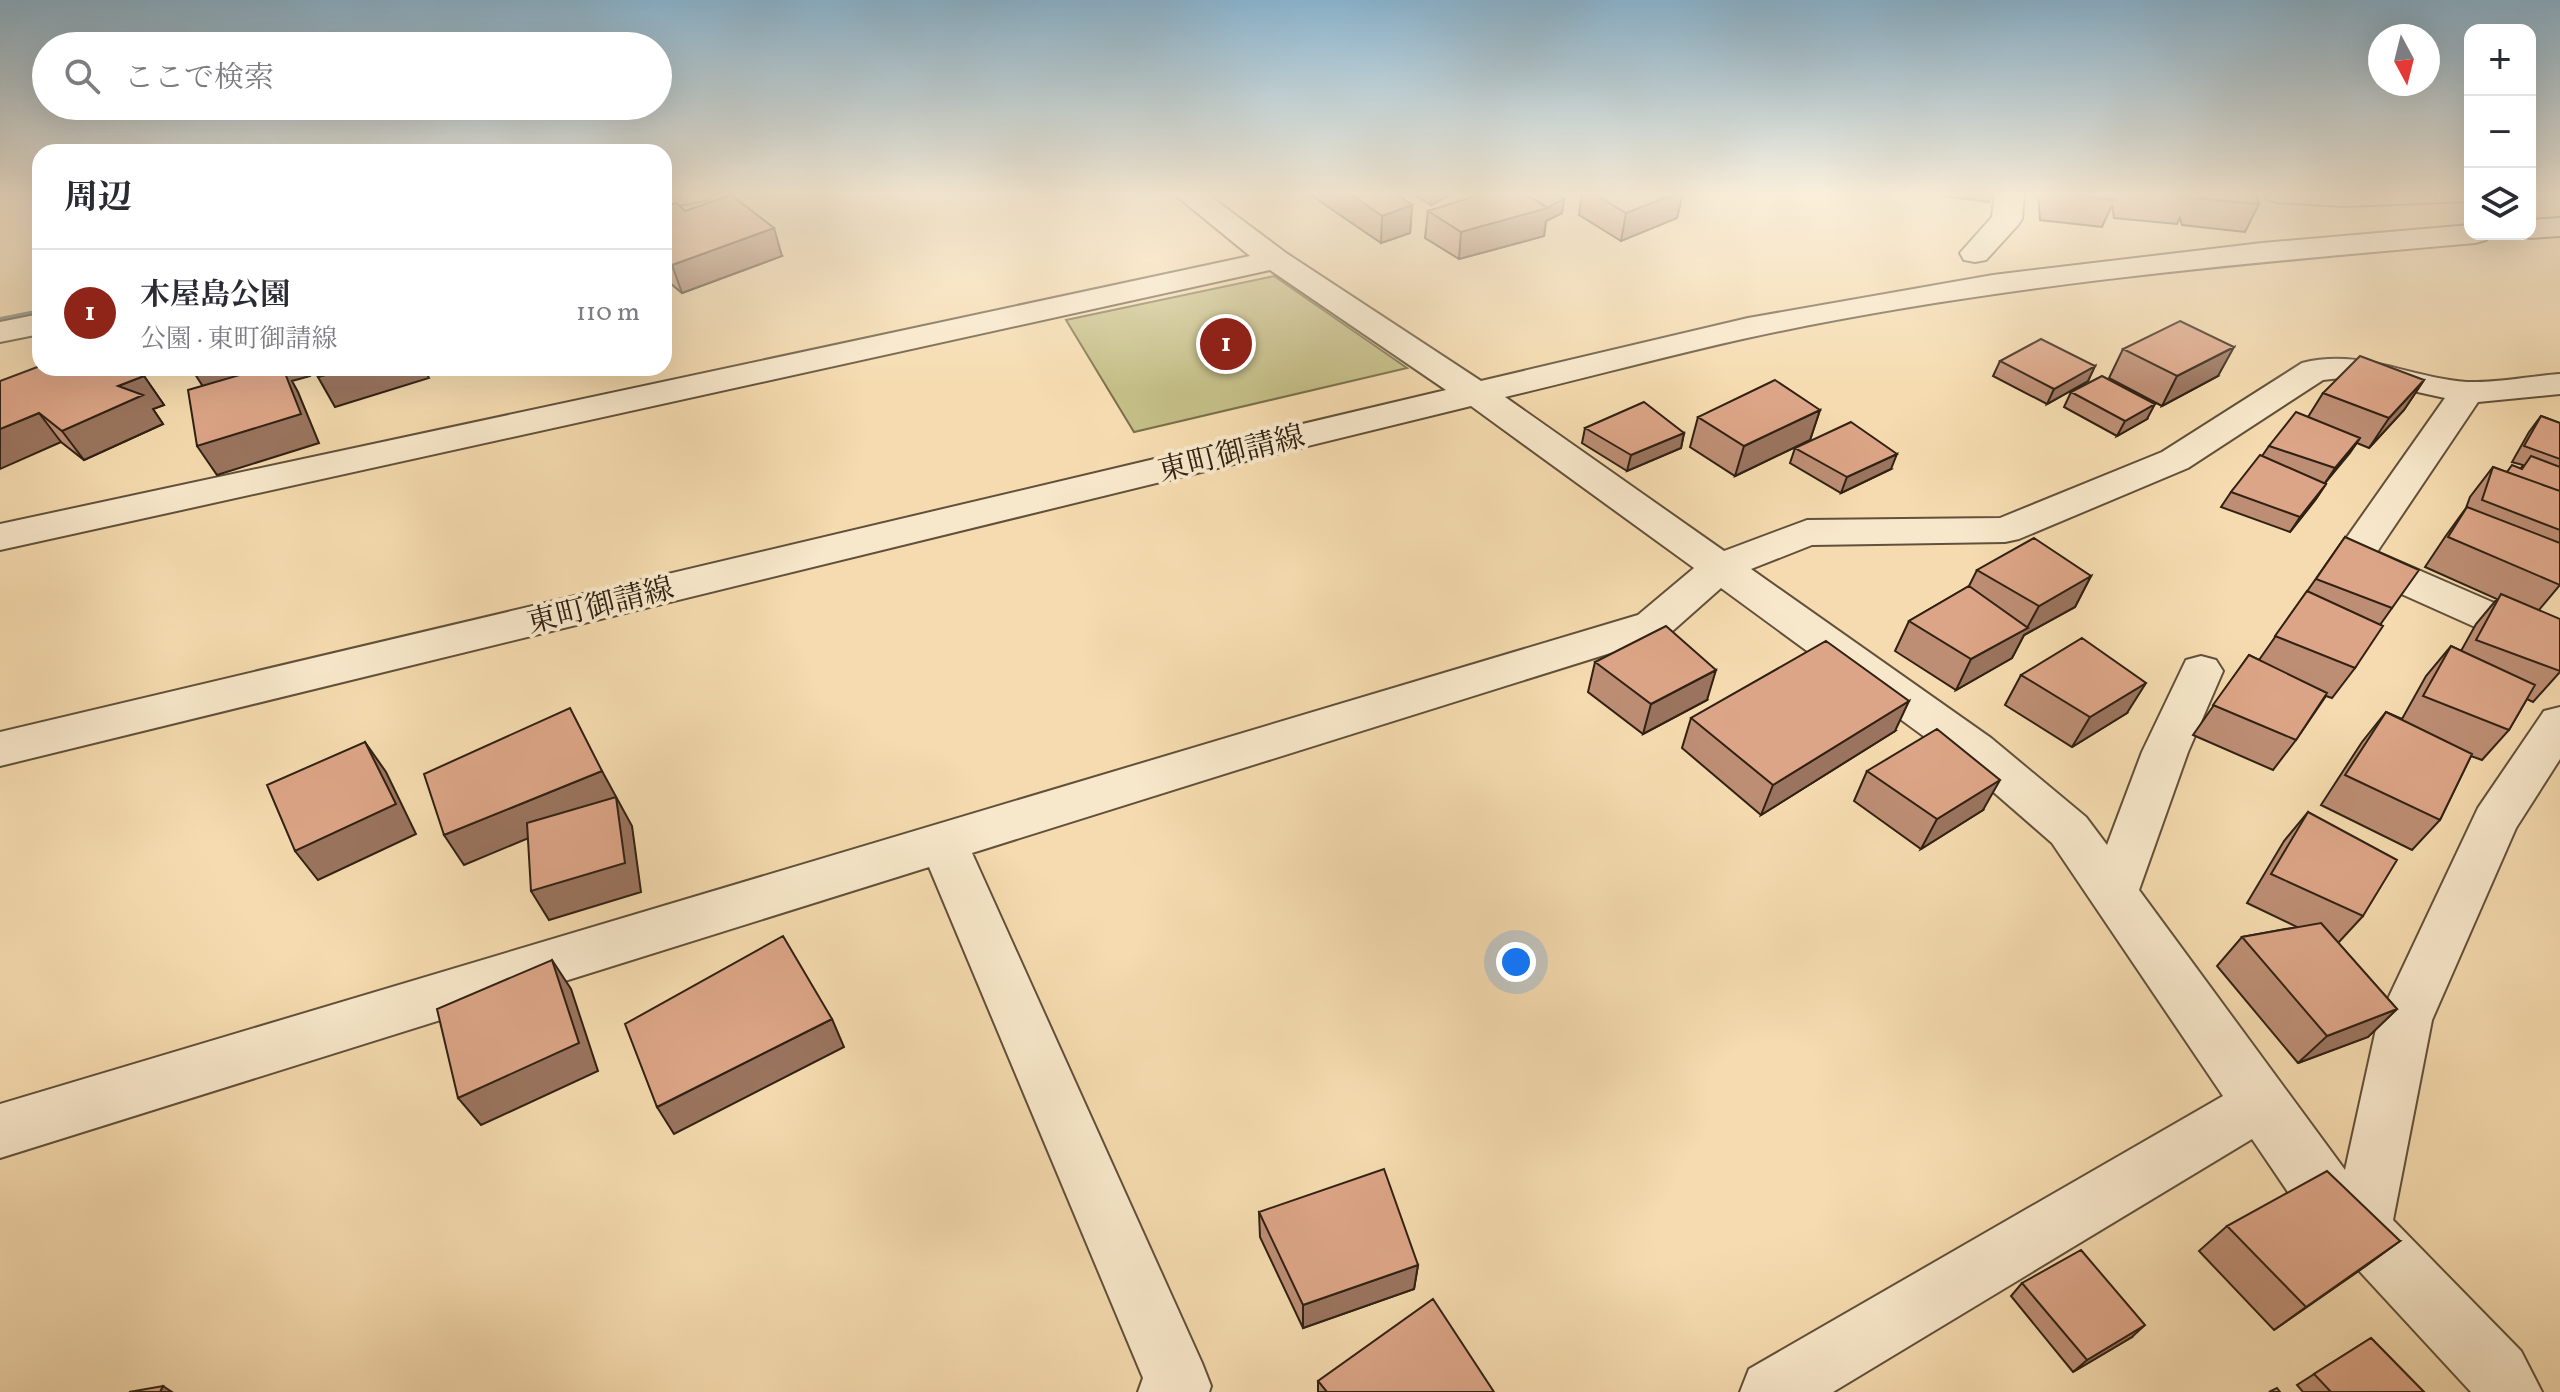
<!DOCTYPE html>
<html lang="ja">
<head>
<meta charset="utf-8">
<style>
  :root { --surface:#fff; --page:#f7f7f7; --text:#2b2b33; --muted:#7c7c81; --line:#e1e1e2; --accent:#8f2418 }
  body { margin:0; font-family:Vollkorn,"Noto Serif JP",serif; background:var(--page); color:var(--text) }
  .controls { position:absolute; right:24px; top:24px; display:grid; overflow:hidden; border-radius:16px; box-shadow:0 8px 32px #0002 }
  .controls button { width:72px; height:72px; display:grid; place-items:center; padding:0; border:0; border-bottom:2px solid var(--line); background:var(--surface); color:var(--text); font:40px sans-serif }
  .compass { position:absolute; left:2368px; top:24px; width:72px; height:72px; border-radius:50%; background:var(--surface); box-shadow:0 8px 32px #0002; rotate:173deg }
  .you { position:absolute; left:1516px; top:962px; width:28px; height:28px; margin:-20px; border:6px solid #fff; border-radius:50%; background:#1a73e8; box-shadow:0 0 0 12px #1a73e833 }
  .badge { display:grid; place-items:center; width:52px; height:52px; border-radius:50%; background:var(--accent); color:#fff; font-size:26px; font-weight:700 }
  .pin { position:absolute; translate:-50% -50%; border:4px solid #fff; box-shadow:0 2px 8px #0006 }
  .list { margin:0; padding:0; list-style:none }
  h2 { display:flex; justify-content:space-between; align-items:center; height:104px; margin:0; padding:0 32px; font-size:34px }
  h2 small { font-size:26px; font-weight:400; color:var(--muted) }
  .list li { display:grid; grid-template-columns:52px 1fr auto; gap:24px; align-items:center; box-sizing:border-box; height:128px; padding:0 32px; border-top:2px solid var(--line) }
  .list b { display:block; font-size:30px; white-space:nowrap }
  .list p { margin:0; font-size:26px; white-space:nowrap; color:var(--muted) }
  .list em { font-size:26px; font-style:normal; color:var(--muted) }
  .icon { flex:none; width:44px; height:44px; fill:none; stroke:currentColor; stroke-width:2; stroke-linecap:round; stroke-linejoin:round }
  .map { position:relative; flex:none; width:2560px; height:1392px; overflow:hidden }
  .search { position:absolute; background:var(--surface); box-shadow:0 8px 32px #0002; left:32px; top:32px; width:640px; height:88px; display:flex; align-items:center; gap:20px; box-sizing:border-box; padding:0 28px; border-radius:44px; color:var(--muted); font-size:30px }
  .panel { position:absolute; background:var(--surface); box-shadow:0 8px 32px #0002; left:32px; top:144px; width:640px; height:232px; border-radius:24px }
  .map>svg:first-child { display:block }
</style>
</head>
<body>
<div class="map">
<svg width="2560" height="1392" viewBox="0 0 2560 1392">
  <rect width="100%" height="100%" fill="#f5dbaf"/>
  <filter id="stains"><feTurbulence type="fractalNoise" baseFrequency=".0025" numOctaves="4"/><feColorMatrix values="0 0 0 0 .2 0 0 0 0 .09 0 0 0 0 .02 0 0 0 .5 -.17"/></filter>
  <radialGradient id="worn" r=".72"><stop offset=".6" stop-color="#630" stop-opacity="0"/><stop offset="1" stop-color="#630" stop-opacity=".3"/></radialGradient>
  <path fill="#c4be86" stroke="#7a704c" stroke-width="2" d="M1274 276 1407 368 1134 432 1066 320Z"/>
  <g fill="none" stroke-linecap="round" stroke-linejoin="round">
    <path fill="#717d71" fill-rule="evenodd" d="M40 309V317L0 325V317Z"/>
    <defs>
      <path id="minor" d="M664 193H713L709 199 664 208Z
        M1173 193H1206L1286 253 1481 381 1748 318 1993 275 2262 243 2470 225V234H2490L2486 240 2475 243C2232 264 1986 286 1747 338 1666 356 1586 378 1505 397L1724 551 1807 520 2000 518 2162 452 2302 363C2362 348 2409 378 2467 382 2497 383 2530 376 2560 374V394L2478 402 2377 552 2538 622 2560 626V656L2513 644 2339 566 2333 557 2445 398 2349 377 2323 380 2188 468 2019 539 2005 542 1812 545 1751 569 1991 738 2086 817 2107 845 2142 752 2186 660 2201 656 2216 660 2223 671 2188 752 2139 890 2345 1170 2378 1020 2478 808 2544 711 2560 707V759L2516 828 2432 1020 2393 1220 2521 1351 2542 1392H2471L2292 1198 2252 1139 1833 1392H1740L1749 1369 2223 1096 2052 843 1959 762 1721 588 1668 635 972 853 1202 1363 1211 1386 1209 1392H1138L1143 1378 929 867 0 1158V1104L1638 615 1694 568 1471 406 0 766V732L1446 390 1270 270 0 550V524L1250 256Z
        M1995 193H2024L2022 219 2018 225 1986 260 1975 262 1964 260 1960 253 1992 217Z
        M2263 193H2470V201L2344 206 2277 202 2267 199Z
        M2560 218V236L2530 238 2518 234H2530V220Z
        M40 314V334L0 342V322Z"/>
    </defs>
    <use href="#minor" stroke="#61503a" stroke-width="4"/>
    <use href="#minor" fill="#f8e8cb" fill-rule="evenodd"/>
  </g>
  <path fill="#bd8e74" stroke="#302113" stroke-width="2" d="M1312 193H1395L1412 205 1410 233 1381 243 1312 196Z
    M1411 193H1454L1431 205Z
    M1481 193H1554L1564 199 1562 213 1546 221 1544 236 1459 259 1425 238 1428 211 1483 194Z
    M1582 193H1683L1677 218 1621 241 1579 215Z
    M1944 193H1992L1989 202 1944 196Z
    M2038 193H2255L2259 204 2245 232 2182 225 2180 218 2177 224 2114 218 2112 205 2102 227 2040 220Z
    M664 207 685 211 782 256 682 293 664 278Z
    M2123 349 2218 376 2162 406 2109 378Z
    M2000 361 2095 366 2088 381 2047 404 1993 376Z
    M144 376 164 405 153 409 163 424 84 460 61 442 0 381Z
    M2424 380 2404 410 2369 448 2357 443 2325 483 2326 484 2316 499 2290 532 2221 507 2231 492 2262 456 2269 446 2308 417 2323 393Z
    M2071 392 2147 419 2117 436 2064 407Z
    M1820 410 1810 440 1735 476 1690 447 1698 417Z
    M2541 416 2560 423V585L2539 610 2560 672 2533 702 2527 699 2509 730 2482 760 2471 756 2440 820 2412 850 2321 805 2362 742 2386 712 2402 719 2426 676 2451 646 2461 651 2476 624 2497 599 2425 567 2445 537 2466 508 2470 497 2493 467 2506 472 2521 468 2523 465 2512 462 2529 432Z
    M1585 428 1684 433 1681 448 1627 471 1582 443Z
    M1795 448 1891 469 1841 493 1790 463Z
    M2345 537 2392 608 2380 625 2355 668 2332 698 2326 696 2296 740 2273 770 2193 735 2249 655 2259 660Z
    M1977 570 2091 576 2075 607 2024 635 2012 658 1956 690 1895 651 1909 621 1969 586Z
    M1595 662 1707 700 1643 734 1588 692Z
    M2021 675 2127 713 2072 747 2005 705Z
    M1691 718 1895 731 1761 815 1682 748Z
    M1867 771 1983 810 1921 849 1854 801Z
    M2308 812 2363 916 2338 943 2397 1009 2368 1037 2298 1063 2217 966 2242 937 2297 927 2247 903 2284 841Z
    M1259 1212 1418 1265 1414 1289 1303 1328 1260 1237Z
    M2227 1226 2400 1241 2274 1330 2199 1251Z
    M2022 1283 2132 1337 2073 1372 2011 1296Z
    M2371 1338 2424 1392H2303L2297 1385Z
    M1318 1381 1494 1392H1318Z"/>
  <path fill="#9a745e" stroke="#302113" stroke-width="2" d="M1432 193H1454L1431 205Z
    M1677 193H1683L1677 218 1621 241 1626 213Z
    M1564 199 1562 213 1546 221 1544 236 1459 259 1461 232Z
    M1412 205 1410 233 1381 243 1382 216Z
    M774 228 782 256 682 293 672 265Z
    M2234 347 2218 376 2162 406 2177 376Z
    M2095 366 2088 381 2047 404 2054 389Z
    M218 368H307L310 376 292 381 298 392 319 443 217 475 197 446 214 404 195 374Z
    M350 368H424L429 378 335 407 318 377Z
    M144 376 164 405 153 409 163 424 84 460 62 431 118 386Z
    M2424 380 2404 410 2369 448 2389 418Z
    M2155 404 2147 419 2117 436 2125 421Z
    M1820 410 1810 440 1735 476 1744 446Z
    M39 413 61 442 0 469V429Z
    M1684 433 1681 448 1627 471 1631 455Z
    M2360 438 2350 453 2325 483 2335 468Z
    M1897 454 1891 469 1841 493 1847 477Z
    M2326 484 2316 499 2290 532 2300 517Z
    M2091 576 2075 607 2024 635 2012 658 1956 690 1971 659 2027 628 2039 606Z
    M1716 670 1707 700 1643 734 1651 704Z
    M2146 683 2127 713 2072 747 2090 717Z
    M1909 701 1895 731 1761 815 1773 785Z
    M365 742 386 772 416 834 318 880 295 851Z
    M602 771 632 826 641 892 549 920 531 891 617 801 464 865 444 835Z
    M2000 780 1983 810 1921 849 1937 819Z
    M552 960 571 989 598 1071 481 1125 458 1098Z
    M2397 1009 2368 1037 2298 1063 2327 1036Z
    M832 1019 844 1047 674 1134 657 1107Z
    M2400 1241 2366 1266 2274 1330 2306 1307Z
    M1418 1265 1414 1289 1303 1328V1305Z
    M2145 1325 2132 1337 2073 1372 2087 1360Z
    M163 1386 172 1392H160Z"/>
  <path fill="#dca587" stroke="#302113" stroke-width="2" d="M1349 193H1395L1412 205 1382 216Z
    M1486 193H1524L1548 208 1461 232 1428 211Z
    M1524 193H1554L1564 199 1547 208Z
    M1592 193H1677L1626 213Z
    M2056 193H2113L2114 200Z
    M2155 193H2189L2190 197Z
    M2194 193H2255L2259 204 2195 198Z
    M731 195 774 228 672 265 664 258V207L676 203 685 211Z
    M2180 321 2234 347 2177 376 2123 349Z
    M2041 339 2095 366 2054 389 2000 361Z
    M2360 356 2424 380 2389 418 2323 393Z
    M40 366V368H137L144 376 118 386 143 395 62 431 39 413 0 429V381Z
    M193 368H218L195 374Z
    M264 368H283L301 414 197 446 188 390Z
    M314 368H350L318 377Z
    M2102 376 2155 404 2125 421 2071 392Z
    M1775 380 1820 410 1744 446 1698 417Z
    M1644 402 1684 433 1631 455 1585 428Z
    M2296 412 2360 438 2335 468 2269 446Z
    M2541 416 2560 423V459L2524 446Z
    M1851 422 1897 454 1847 477 1795 448Z
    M2260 455 2326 484 2300 517 2231 492Z
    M2531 456 2560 467V491L2507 472 2512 465 2522 469Z
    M2493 467 2560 491V530L2482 500Z
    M2467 507 2560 543V585L2448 537Z
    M2345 537 2419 570 2392 608 2316 579Z
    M2034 538 2091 576 2039 606 1977 570Z
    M1969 586 2028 628 1971 659 1909 621Z
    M2307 591 2383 626 2355 668 2275 636Z
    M2501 594 2560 619V671L2476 640Z
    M1666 626 1716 670 1651 704 1595 662Z
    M2082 638 2146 683 2090 717 2021 675Z
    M1826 641 1909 701 1773 785 1691 718Z
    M2451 646 2535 685 2509 730 2423 696Z
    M2249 655 2327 693 2296 740 2213 705Z
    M570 708 602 771 444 835 424 774Z
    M2386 712 2472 754 2440 820 2345 775Z
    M1937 729 2000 780 1937 819 1867 771Z
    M365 742 396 804 295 851 267 785Z
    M616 797 625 863 531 891 527 823Z
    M2308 812 2397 860 2363 916 2271 874Z
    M2321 923 2397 1009 2327 1036 2242 937Z
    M783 936 832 1019 657 1107 625 1024Z
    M552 960 579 1043 458 1098 437 1009Z
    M1384 1169 1418 1265 1303 1305 1259 1212Z
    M2327 1171 2400 1241 2306 1307 2227 1226Z
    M2081 1250 2145 1325 2087 1360 2022 1283Z
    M1433 1299 1494 1392H1327L1318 1381Z
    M2371 1338 2424 1392H2331L2314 1374Z
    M163 1386 160 1392H129Z
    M2277 1388 2280 1392H2269Z"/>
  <linearGradient id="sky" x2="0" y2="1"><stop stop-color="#8ab6d2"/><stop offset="0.5" stop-color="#faefdb"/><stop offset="1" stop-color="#faefdb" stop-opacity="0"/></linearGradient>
  <rect width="2560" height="388" fill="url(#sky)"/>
  <g text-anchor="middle" stroke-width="8" stroke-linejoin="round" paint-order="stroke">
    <g font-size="30" fill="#302113" stroke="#f8e8cb">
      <text transform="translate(1231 453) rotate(-14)" y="10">東町御請線</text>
      <text transform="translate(600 605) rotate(-14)" y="10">東町御請線</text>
    </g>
  </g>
  <rect width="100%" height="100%" filter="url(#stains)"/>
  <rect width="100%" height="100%" fill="url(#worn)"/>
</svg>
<div class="controls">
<button>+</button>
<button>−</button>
<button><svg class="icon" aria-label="layers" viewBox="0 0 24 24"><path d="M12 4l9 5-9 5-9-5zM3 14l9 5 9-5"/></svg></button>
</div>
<svg class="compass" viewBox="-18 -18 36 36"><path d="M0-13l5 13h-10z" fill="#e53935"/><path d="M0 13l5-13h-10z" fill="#7c7c81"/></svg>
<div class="you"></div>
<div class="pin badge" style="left:1226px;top:344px">1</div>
<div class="search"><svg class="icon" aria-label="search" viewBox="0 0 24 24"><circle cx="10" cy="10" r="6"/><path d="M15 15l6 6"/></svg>ここで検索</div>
<section class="panel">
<h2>周辺<small></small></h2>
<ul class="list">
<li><span class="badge">1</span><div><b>木屋島公園</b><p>公園 · 東町御請線</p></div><em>110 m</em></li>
</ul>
</section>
</div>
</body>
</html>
